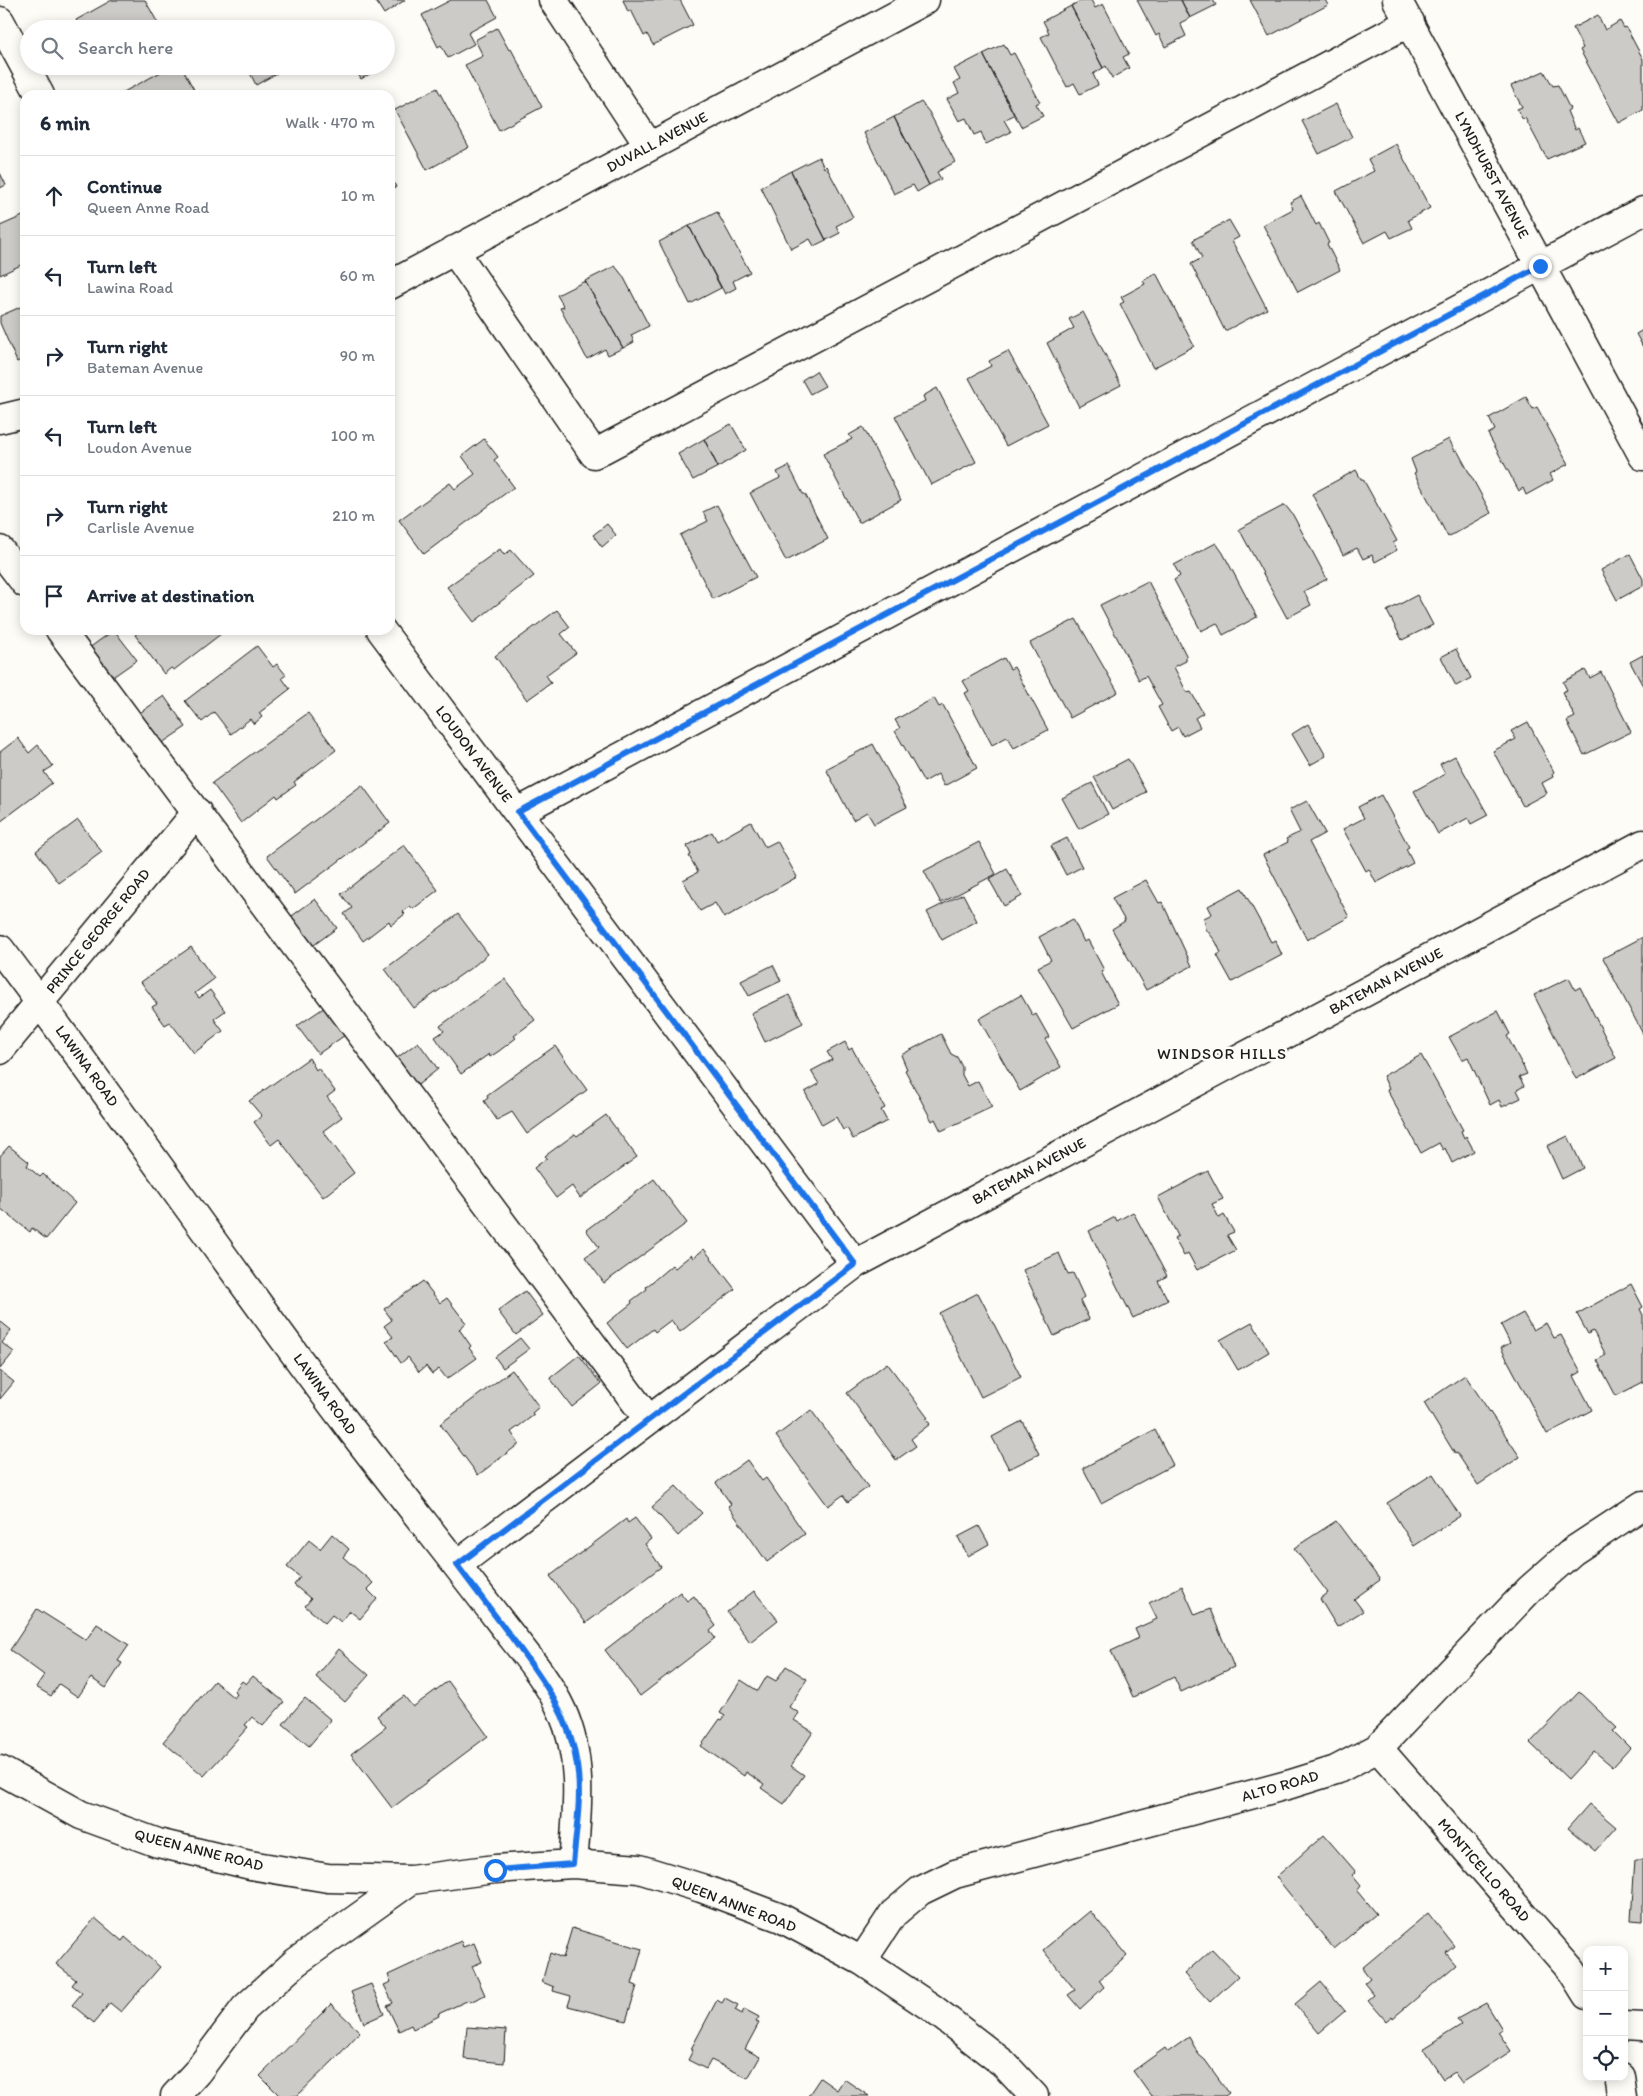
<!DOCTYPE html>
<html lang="en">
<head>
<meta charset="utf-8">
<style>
  :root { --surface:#fff; --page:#f6f6f7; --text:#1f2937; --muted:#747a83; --line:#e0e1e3 }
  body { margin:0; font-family:Itim,sans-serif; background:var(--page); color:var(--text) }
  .controls { position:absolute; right:15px; bottom:15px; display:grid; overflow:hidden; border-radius:10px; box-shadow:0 2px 12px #0003 }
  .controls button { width:45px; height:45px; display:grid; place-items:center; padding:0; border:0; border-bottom:1px solid var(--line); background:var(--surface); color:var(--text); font:25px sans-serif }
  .stop { position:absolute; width:15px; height:15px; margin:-11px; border:4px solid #1a73e8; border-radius:50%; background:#fff }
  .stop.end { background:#1a73e8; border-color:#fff; box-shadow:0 1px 5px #0008 }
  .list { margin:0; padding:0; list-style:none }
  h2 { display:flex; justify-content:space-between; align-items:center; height:65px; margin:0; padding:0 20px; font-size:21px }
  h2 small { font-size:16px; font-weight:400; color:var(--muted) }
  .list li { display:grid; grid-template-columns:32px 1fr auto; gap:15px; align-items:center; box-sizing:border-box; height:80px; padding:0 20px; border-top:1px solid var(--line) }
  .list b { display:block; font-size:19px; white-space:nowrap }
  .list p { margin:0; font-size:16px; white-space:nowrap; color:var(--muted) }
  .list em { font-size:16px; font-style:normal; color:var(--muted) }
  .icon { flex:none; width:28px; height:28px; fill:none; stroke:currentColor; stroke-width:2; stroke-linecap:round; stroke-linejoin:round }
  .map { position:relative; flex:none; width:1643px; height:2096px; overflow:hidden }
  .search { position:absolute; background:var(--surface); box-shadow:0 2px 12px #0003; left:20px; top:20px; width:375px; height:55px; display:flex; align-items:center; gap:12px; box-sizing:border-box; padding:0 18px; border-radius:28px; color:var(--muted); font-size:19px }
  .panel { position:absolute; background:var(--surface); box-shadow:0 2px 12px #0003; left:20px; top:90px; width:375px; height:545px; border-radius:15px }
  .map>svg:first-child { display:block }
</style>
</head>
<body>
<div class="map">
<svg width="1643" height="2096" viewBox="0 0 1643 2096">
  <rect width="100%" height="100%" fill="#fdfcf7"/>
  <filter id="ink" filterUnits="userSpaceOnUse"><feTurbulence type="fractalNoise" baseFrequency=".02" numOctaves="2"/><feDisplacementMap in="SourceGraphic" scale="10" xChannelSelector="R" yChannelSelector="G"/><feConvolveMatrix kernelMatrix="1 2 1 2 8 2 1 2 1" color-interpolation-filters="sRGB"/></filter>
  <g filter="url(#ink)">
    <path fill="#cccbc8" stroke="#1c1c1c" d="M112 0H145L160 27 156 29H81L76 20Z
      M375 0H405L384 14Z
      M451 0H488L497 17 468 33 474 44 448 58 441 45 438 47 422 15Z
      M623 0H680L693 25 653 45 647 34 644 36 631 10 628 12Z
      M1082 0H1091L1095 8 1103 4 1129 54 1123 57 1129 68 1112 78 1106 66 1103 68 1071 6Z
      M1137 0H1181L1190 18 1180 23 1186 36 1165 47 1159 34 1156 36Z
      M1181 0H1213L1216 5 1190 18Z
      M1250 0H1325L1328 5 1269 36Z
      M1071 6 1103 68 1093 74 1098 85 1080 94 1074 83 1067 87 1041 37 1049 33 1043 21Z
      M1598 15 1605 30 1620 21 1624 28 1626 27 1643 59V110L1619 123 1580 50 1583 48 1573 28Z
      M497 28 509 50 511 49 542 107 499 130 465 65 483 56 475 40Z
      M1004 44 1010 55 1014 53 1040 102 1036 104 1043 116 1021 127 983 54Z
      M983 54 1014 115 1004 120 1011 132 986 144 981 132 974 135 966 118 959 121 947 99 959 93 954 83 960 80 954 69Z
      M172 66H181L197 95H118Z
      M248 66H285L286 68 256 85 247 67Z
      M354 66H373L375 71 361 79Z
      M1544 71 1553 86 1558 85 1570 109 1567 111 1575 130 1578 128 1585 142 1547 159 1525 118 1523 120 1517 109 1522 107 1511 86Z
      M437 88 469 147 427 170 395 110Z
      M921 102 929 112 955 162 937 172 941 179 929 185 894 117Z
      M1336 104 1352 137 1319 154 1302 121Z
      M894 117 929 185 917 192 913 185 894 194 864 133Z
      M1396 144 1430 208 1408 220 1412 228 1391 238 1387 231 1364 243 1336 191 1374 171 1368 159Z
      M819 157 824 168 826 166 853 217 836 226 840 233 826 240 791 171Z
      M791 171 826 240 814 246 810 239 791 249 761 187Z
      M0 173 6 185 0 188Z
      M390 175 396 187 390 190Z
      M1301 196 1316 225 1319 223 1329 243 1327 244 1340 270 1298 292 1263 225 1293 209 1290 202Z
      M717 212 750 272 733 281 736 288 725 294 689 226Z
      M25 215V263L0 275V226Z
      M1229 220 1239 237 1232 241 1267 309 1225 331 1191 264 1202 258 1193 240Z
      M689 226 721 288 690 304 659 242Z
      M615 266 623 276 649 326 631 335 634 342 623 348 585 281Z
      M1156 273 1194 346 1153 368 1120 304 1124 302 1121 297 1145 284 1143 281Z
      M585 281 623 348 608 355 605 349 587 359 560 308 564 307 557 295Z
      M25 305V358L17 362 0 323V316Z
      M1083 312 1121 385 1079 407 1047 343 1074 328 1069 319Z
      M1643 330V347L1636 334Z
      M1008 351 1048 424 1006 446 969 378 991 366 989 361Z
      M816 371 825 386 810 394 802 380Z
      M937 388 976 462 931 485 895 416 925 401 923 396Z
      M1526 397 1533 409 1537 407 1568 464 1550 474 1553 480 1526 495 1523 488 1519 491 1488 434 1495 430 1489 418Z
      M731 424 746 450 718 467 704 439Z
      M863 427 901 500 859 523 823 454 852 439 849 435Z
      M484 439 498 457 494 460 514 487 424 554 399 520 450 483 455 489 475 474 462 456Z
      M704 439 718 467 693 480 678 454Z
      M1449 439 1455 451 1457 450 1491 513 1448 537 1414 473 1416 472 1411 459Z
      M789 466 803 494H805L828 539 786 561 750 493 780 478 777 472Z
      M1356 470 1361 479H1363L1397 541 1393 543 1397 550 1375 562 1372 555 1363 559 1357 548 1343 555 1312 494Z
      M717 505 756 577 713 599 680 535 708 521 703 512Z
      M1285 505 1293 515 1327 579 1304 591 1311 605 1287 618 1239 529Z
      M607 524 616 535 602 547 593 535Z
      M1216 543 1223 553 1257 617 1223 635 1217 623 1201 631 1174 580 1180 576 1174 565Z
      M500 549 504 555 511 550 534 576 474 622 447 587Z
      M1630 554 1643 579V586L1617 600 1601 570Z
      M1148 581 1186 655V661L1174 667 1187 693 1191 692 1203 713 1195 718 1200 727 1183 736 1178 727 1171 731 1158 707 1162 705 1146 676 1139 680 1100 605Z
      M1417 595 1433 625 1402 640 1387 611Z
      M557 610 570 627 561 634 576 653 546 675 551 683 527 700 495 656Z
      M1076 619 1118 692 1070 718 1030 643Z
      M114 630 137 660 107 681 85 651Z
      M142 630H226L174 670 171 668 164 674 135 635Z
      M257 646 273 667 277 664 286 675 282 678 290 689 259 713 262 717 254 724 250 719 231 734 214 712 202 722 185 701Z
      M1456 649 1471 678 1456 686 1441 657Z
      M1643 655V686L1630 662Z
      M1004 658 1010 669 1014 667 1048 730 1014 748 1007 737 992 745 965 693 969 691 963 681Z
      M1585 670 1590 678 1601 672 1631 732 1584 755 1567 721 1575 717 1562 692 1567 690 1563 682Z
      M164 696 186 727 156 747 134 717Z
      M934 698 939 707 943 705 977 768 944 786 938 774 924 782 895 731 900 728 895 720Z
      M308 713 336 750 294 782 296 785 278 798 276 795 241 823 212 783Z
      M1528 722 1554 772 1552 774 1553 777 1542 783 1547 793 1523 806 1493 751 1516 739 1511 731Z
      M1308 724 1326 756 1310 765 1292 734Z
      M18 738 29 753 38 745 53 766 44 772 52 783 0 822V752Z
      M873 744 907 807 874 824 867 812 853 820 826 769Z
      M1455 756 1488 815 1471 824 1468 818 1438 834 1414 791 1445 774 1440 764Z
      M1128 759 1146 792 1112 810 1094 777Z
      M1092 783 1108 814 1079 829 1062 798Z
      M362 785 390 823 295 894 267 856Z
      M1381 795 1409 847 1406 849 1413 863 1376 883 1369 869 1366 871 1343 829 1364 818 1358 807Z
      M1307 801 1325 833 1309 842 1349 917 1307 940 1263 855 1288 842 1286 839 1300 832 1289 810Z
      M78 820 102 852 59 883 36 851Z
      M751 822 765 847 777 841 797 877 724 918 715 903 700 911 683 880 698 872 689 856 691 855 687 846 712 832 717 841Z
      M1067 838 1082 867 1066 875 1051 846Z
      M979 842 996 874 941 903 924 871Z
      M404 845 438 890 413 909 410 906 403 912 405 914 391 925 389 921 363 941 344 914 352 908 341 894Z
      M1007 869 1022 896 1004 906 989 879Z
      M1146 880 1159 903 1162 902 1165 908 1192 966 1146 990 1112 929 1125 921 1112 898Z
      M1242 888 1271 942 1275 940 1282 955 1232 982 1217 955 1221 953 1216 942 1206 929 1204 918 1212 914 1208 906Z
      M963 894 977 921 942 940 927 912Z
      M315 899 337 928 307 950 285 921Z
      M458 914 488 954 475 965 414 1008 385 969Z
      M1073 919 1084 942 1088 940 1104 970 1101 972 1118 1004 1073 1028 1038 967 1051 960 1039 937Z
      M1643 937V1034L1603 958Z
      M191 947 214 979 195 993 199 998 210 990 225 1011 214 1019 223 1031 194 1053 170 1022 165 1025 152 1007 157 1004 141 982Z
      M773 965 781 981 749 996 741 981Z
      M1569 978 1575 990 1580 987 1616 1058 1576 1079 1534 995Z
      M505 979 535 1020 514 1036 516 1038 499 1051 490 1057 489 1054 461 1074 435 1037 444 1031 440 1026Z
      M789 995 803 1023 765 1042 751 1013Z
      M1021 995 1033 1016 1036 1014 1049 1037 1045 1039 1061 1067 1020 1091 979 1019Z
      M328 1005 348 1033 318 1054 297 1026Z
      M1498 1011 1510 1034 1507 1036 1527 1074 1519 1077 1524 1086 1517 1090 1521 1098 1502 1107 1499 1100 1490 1105 1468 1057 1462 1060 1449 1037Z
      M941 1034 951 1054 957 1057 962 1067V1075L968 1086 978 1081 992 1107 941 1131 935 1119 932 1121 905 1070 907 1069 901 1055Z
      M418 1042 438 1069 414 1088 393 1061Z
      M845 1042 849 1050 852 1048 885 1108 881 1110 887 1121 853 1139 847 1128 843 1130 836 1117 822 1125 805 1092 819 1084 811 1071 832 1060 827 1052Z
      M555 1046 587 1090 527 1134 512 1112 497 1120 484 1101 488 1098 487 1095Z
      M1421 1055 1463 1130 1461 1131 1464 1138 1466 1136 1474 1151 1452 1163 1445 1148 1443 1150 1439 1143 1421 1153 1387 1090 1389 1089 1383 1076Z
      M309 1058 316 1070 318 1068 335 1091 327 1097 342 1117 323 1131 354 1173 323 1197 279 1139 271 1145 254 1122 262 1116 249 1101Z
      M606 1115 637 1157 580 1198 572 1186 556 1198 534 1168 547 1158 545 1156 575 1134 577 1136Z
      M1568 1136 1583 1168 1562 1179 1547 1146Z
      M9 1146 29 1162 27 1166 40 1177 43 1174 75 1203 46 1239 32 1228 30 1232 0 1208V1156Z
      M1208 1171 1223 1199 1212 1204 1219 1218 1224 1215 1234 1232 1227 1235 1236 1250 1197 1270 1188 1253 1184 1256 1174 1238 1178 1236 1158 1197Z
      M654 1179 687 1223 604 1283 585 1257 599 1247 586 1230Z
      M1133 1212 1167 1276 1158 1281 1168 1300 1133 1318 1089 1231 1115 1217 1117 1221Z
      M704 1249 735 1289 680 1332 671 1320 655 1332 653 1329 627 1349 607 1323 632 1303 631 1301 647 1289 646 1287 672 1265 675 1268 691 1255 693 1258Z
      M1059 1253 1068 1274 1073 1273 1084 1297 1080 1300 1089 1319 1054 1336 1023 1270Z
      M423 1281 440 1303 447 1298 466 1323 459 1329 471 1346 469 1348 477 1358 447 1379 439 1369 432 1374 426 1366 419 1372 408 1357 401 1363 386 1341 393 1337 384 1326 392 1320 384 1309Z
      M1631 1284 1643 1307 1640 1309 1643 1315V1382L1616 1396 1597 1360 1606 1355 1593 1331 1588 1334 1577 1314Z
      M525 1291 543 1315 516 1335 498 1311Z
      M978 1293 1021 1377 981 1397 939 1313Z
      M1523 1313 1533 1330 1546 1323 1554 1338 1561 1335 1581 1372 1574 1376 1592 1410 1547 1434 1501 1348 1510 1343 1501 1325Z
      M0 1321 11 1330 2 1343 14 1352 0 1369Z
      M1252 1322 1269 1352 1238 1370 1220 1340Z
      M520 1338 529 1349 503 1368 495 1357Z
      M579 1355 601 1384 572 1407 550 1378Z
      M887 1363 928 1418 926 1419 930 1424 911 1439 916 1446 896 1460 847 1393Z
      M512 1370 539 1407 532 1413 534 1415 511 1432 519 1444 478 1475 440 1424Z
      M0 1371 14 1382 0 1399Z
      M1465 1375 1520 1457 1478 1485 1457 1453 1455 1454 1424 1403Z
      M811 1410 868 1487 848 1502 843 1495 828 1506 776 1436Z
      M1022 1421 1039 1454 1009 1469 992 1437Z
      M1155 1430 1173 1465 1101 1503 1083 1468Z
      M747 1460 762 1481 766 1478 805 1534 767 1562 728 1506 731 1504 716 1483Z
      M1433 1474 1460 1516 1414 1546 1387 1503Z
      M676 1486 702 1513 678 1536 652 1507Z
      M635 1518 651 1539 645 1544 661 1567 586 1623 550 1576 626 1519 628 1523Z
      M1336 1521 1380 1580 1354 1599 1363 1611 1337 1627 1320 1599 1328 1593 1294 1548Z
      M979 1526 989 1544 968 1556 958 1537Z
      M332 1534 349 1549 343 1557 373 1583 367 1589 377 1599 360 1619 350 1611 341 1622 332 1615 325 1623 305 1606 311 1599 294 1585 300 1577 287 1567 309 1540 320 1549Z
      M1182 1586 1195 1615 1210 1609 1234 1667 1181 1692 1174 1677 1133 1697 1111 1651 1139 1638 1135 1629 1157 1619 1149 1603Z
      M754 1591 778 1620 750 1642 727 1612Z
      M680 1592 687 1601 694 1596 716 1626 710 1631 715 1638 640 1696 605 1650Z
      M37 1609 86 1640 97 1624 129 1645 118 1661 122 1663 106 1688 91 1678 78 1697 59 1684 51 1696 36 1687 44 1675 10 1650Z
      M339 1649 369 1675 345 1702 316 1677Z
      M786 1666 807 1679 789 1707 799 1713 794 1720 813 1732 791 1766 804 1775 784 1804 761 1788 764 1784 746 1772 744 1776 701 1746 720 1719 722 1720 725 1716 720 1713 741 1680 758 1691 767 1676 776 1681Z
      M253 1676 284 1702 263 1726 252 1717 245 1725 248 1727 204 1776 163 1742 214 1681 234 1698 237 1694 234 1691 242 1681 246 1684Z
      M448 1681 488 1736 392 1808 351 1754 386 1727 377 1716 404 1696 413 1707Z
      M1579 1692 1617 1728 1613 1731 1630 1748 1613 1767 1594 1751 1568 1779 1530 1743Z
      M305 1698 331 1720 309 1746 283 1724Z
      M1589 1804 1616 1827 1595 1851 1568 1828Z
      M1324 1835 1356 1872 1352 1875 1361 1886 1357 1891 1376 1914 1334 1949 1276 1877Z
      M1635 1859H1643V1921L1631 1920Z
      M1090 1911 1127 1956 1099 1980 1104 1987 1080 2009 1068 1995 1075 1990 1043 1950Z
      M1428 1913 1454 1946 1446 1953 1456 1965 1393 2018 1392 2016 1386 2021 1368 2000 1374 1995 1364 1983 1370 1978 1362 1968Z
      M95 1918 122 1941 125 1937 160 1967 121 2012 110 2003 94 2023 72 2005 82 1993 72 1985 76 1980 56 1964Z
      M572 1928 642 1949 632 1984 637 1986 626 2021 568 2006 571 1996 553 1991 554 1987 542 1982 550 1953 563 1958Z
      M461 1941 463 1947 474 1943 482 1962 472 1966 485 1995 470 2002 469 2000 438 2014 439 2016 413 2029 411 2025 399 2031 387 2006 393 2003 384 1985 391 1982 388 1975Z
      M1212 1949 1238 1976 1210 2002 1184 1974Z
      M1321 1982 1345 2011 1319 2033 1295 2004Z
      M371 1984 384 2014 364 2023 351 1992Z
      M725 1998 738 2005 735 2010 742 2014 744 2009 759 2017 756 2022 759 2023 745 2049 760 2057 748 2078 711 2060 706 2069 688 2060 693 2050 691 2049 717 2000 722 2003Z
      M1486 2003 1502 2029 1498 2032 1511 2051 1462 2083 1454 2072 1443 2079 1423 2049 1461 2025 1457 2019Z
      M331 2004 360 2032 337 2057 297 2096H280L260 2076Z
      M467 2027 506 2030 504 2063 464 2059Z
      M1189 2037 1199 2055 1205 2060 1229 2093 1225 2096H1151L1133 2071 1165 2048 1168 2052Z
      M820 2078 837 2090 844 2079 869 2096H808Z"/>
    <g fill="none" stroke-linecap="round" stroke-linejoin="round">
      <defs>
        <path id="minor" d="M553 0 649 146
          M1397 0 1643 456
          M0 21 40 95
          M454 250 594 454 1410 22
          M390 285 925 0
          M0 419 25 413
          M0 550 25 583
          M60 630 648 1419
          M381 630 855 1264
          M518 812 1643 211
          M0 949C120 1108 232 1273 353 1432 401 1495 451 1557 499 1620 521 1649 547 1678 562 1711 584 1760 577 1812 573 1864
          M0 1050 197 812
          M457 1565 855 1264 1643 844
          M1378 1748 1572 1971 1587 1995
          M0 1770 81 1815 158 1843 250 1865 328 1878 411 1880 495 1869 573 1864 639 1869 701 1888 781 1918 862 1961 932 2008 1003 2063 1034 2096
          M862 1961 893 1914 920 1891 955 1874 1291 1784 1336 1770 1378 1748 1530 1589 1573 1551 1643 1505
          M1624 2026 1643 2027
          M1620 2077 1623 2096
          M175 2096 197 2072 245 2008 296 1962 411 1880"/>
      </defs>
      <use href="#minor" stroke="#1c1c1c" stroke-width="31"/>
      <use href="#minor" stroke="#fdfcf7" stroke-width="28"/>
    </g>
  </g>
  <g fill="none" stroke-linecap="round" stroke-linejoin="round" filter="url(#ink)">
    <path stroke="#1a73e8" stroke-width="6" d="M495 1870 573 1864C576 1832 582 1797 577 1765 570 1715 541 1677 512 1638 494 1614 475 1589 457 1565L855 1264 518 812 1540 266"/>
  </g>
  <g text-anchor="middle" stroke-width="5" stroke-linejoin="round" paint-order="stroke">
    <g font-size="15" fill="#1c1c1c" stroke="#fdfcf7">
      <text transform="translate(657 142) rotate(-28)" y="5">DUVALL AVENUE</text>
      <text transform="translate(1492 175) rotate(62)" y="5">LYNDHURST AVENUE</text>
      <text transform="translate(474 754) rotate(53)" y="5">LOUDON AVENUE</text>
      <text transform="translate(98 931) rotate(-51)" y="5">PRINCE GEORGE ROAD</text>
      <text transform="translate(1386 981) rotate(-28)" y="5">BATEMAN AVENUE</text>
      <text transform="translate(87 1066) rotate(54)" y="5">LAWINA ROAD</text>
      <text transform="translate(1029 1171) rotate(-28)" y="5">BATEMAN AVENUE</text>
      <text transform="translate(325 1394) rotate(54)" y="5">LAWINA ROAD</text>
      <text transform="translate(1280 1786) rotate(-16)" y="5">ALTO ROAD</text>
      <text transform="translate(199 1850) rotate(14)" y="5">QUEEN ANNE ROAD</text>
      <text transform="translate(1484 1870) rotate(49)" y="5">MONTICELLO ROAD</text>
      <text transform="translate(734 1904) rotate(21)" y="5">QUEEN ANNE ROAD</text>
    </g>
    <g font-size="16" letter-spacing="1" fill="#1c1c1c" stroke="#fdfcf7">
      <text x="1222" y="1059">WINDSOR HILLS</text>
    </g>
  </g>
</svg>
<div class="controls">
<button>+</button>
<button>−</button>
<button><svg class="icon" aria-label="locate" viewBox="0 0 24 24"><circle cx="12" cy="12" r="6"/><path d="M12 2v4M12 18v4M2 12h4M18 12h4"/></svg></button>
</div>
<div class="stop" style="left:495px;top:1870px"></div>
<div class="stop end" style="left:1540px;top:266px"></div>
<div class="search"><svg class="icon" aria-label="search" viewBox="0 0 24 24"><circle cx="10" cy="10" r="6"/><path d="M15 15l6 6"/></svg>Search here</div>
<section class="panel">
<h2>6 min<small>Walk · 470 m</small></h2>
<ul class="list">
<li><svg class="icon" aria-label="ahead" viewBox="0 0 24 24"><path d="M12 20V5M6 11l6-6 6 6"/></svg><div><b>Continue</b><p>Queen Anne Road</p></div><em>10 m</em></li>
<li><svg class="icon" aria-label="left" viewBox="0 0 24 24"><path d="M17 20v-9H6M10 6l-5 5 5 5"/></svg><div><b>Turn left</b><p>Lawina Road</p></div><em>60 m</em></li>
<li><svg class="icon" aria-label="right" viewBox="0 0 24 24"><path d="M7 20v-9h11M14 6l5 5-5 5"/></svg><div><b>Turn right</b><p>Bateman Avenue</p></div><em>90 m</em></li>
<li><svg class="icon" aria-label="left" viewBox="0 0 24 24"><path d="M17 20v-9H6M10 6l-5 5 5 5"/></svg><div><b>Turn left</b><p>Loudon Avenue</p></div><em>100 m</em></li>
<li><svg class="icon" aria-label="right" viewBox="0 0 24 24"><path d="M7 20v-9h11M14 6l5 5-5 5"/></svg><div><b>Turn right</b><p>Carlisle Avenue</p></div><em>210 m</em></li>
<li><svg class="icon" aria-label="arrive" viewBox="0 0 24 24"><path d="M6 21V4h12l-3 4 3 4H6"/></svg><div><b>Arrive at destination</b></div></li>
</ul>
</section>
</div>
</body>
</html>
